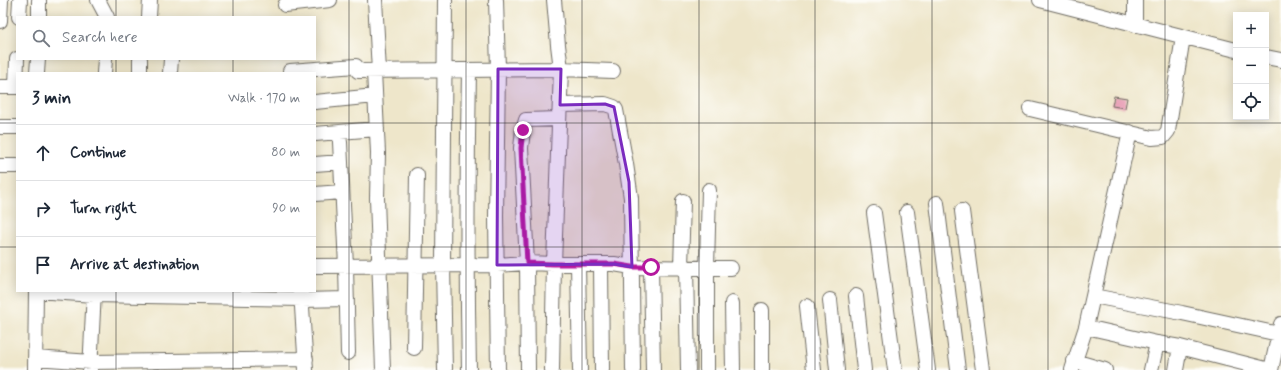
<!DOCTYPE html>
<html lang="en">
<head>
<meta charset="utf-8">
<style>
  :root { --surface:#fff; --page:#f2f2f3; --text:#1f2937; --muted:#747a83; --line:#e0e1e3 }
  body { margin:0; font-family:Mynerve,sans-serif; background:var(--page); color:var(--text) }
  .controls { position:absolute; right:12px; top:12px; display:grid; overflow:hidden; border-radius:0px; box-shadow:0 2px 10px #0003 }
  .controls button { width:36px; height:36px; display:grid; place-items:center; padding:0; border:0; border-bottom:1px solid var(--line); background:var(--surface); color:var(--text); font:20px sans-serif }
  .stop { position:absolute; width:12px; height:12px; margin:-9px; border:3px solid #b5179e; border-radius:50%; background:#fff }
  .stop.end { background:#b5179e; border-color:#fff; box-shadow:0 1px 4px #0008 }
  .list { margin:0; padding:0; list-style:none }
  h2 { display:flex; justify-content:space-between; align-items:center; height:52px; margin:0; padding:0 16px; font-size:17px }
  h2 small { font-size:13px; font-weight:400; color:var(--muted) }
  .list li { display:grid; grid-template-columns:26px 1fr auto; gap:12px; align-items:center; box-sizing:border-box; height:56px; padding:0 16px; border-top:1px solid var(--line) }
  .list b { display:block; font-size:15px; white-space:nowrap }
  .list em { font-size:13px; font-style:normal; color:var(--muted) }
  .icon { flex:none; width:22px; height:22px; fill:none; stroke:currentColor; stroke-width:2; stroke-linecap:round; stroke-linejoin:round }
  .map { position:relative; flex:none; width:1281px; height:370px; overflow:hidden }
  .search { position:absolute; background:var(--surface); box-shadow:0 2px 10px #0003; left:16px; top:16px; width:300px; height:44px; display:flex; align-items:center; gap:10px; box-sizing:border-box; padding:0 14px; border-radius:0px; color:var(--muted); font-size:15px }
  .panel { position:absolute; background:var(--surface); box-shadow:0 2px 10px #0003; left:16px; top:72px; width:300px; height:220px; border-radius:0px }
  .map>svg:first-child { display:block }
</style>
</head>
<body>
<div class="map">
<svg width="1281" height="370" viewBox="0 0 1281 370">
  <rect width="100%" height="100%" fill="#fdfcf7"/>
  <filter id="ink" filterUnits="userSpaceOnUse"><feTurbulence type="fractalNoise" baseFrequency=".025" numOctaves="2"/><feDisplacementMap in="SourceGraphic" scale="8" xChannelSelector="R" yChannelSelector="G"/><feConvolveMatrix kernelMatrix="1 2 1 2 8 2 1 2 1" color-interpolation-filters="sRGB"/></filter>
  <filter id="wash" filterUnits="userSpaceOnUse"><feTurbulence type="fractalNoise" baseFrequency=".012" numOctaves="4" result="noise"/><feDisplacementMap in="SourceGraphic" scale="16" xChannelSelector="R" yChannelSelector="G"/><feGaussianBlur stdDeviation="0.9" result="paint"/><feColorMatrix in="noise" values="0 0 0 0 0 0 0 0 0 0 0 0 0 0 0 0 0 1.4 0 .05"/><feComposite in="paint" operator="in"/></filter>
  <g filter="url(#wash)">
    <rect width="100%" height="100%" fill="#eee6ca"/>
    <g id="blocks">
      <path fill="#e79bb3" d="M1114 96 1127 98 1125 108 1112 106Z"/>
    </g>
  </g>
  <g filter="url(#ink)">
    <use href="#blocks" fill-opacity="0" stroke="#6f6c63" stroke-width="1"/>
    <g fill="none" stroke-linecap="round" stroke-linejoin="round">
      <defs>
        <path id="minor" d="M98 0 107 17
          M375 0 379 71
          M445 0 443 265 445 370
          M496 0 498 69 496 216 498 370
          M1040 0 1236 50
          M1135 0V25
          M285 5 330 0
          M19 17 20 0
          M39 17V0
          M149 17 150 0
          M0 21 1 0
          M1266 57 1281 60
          M469 70C467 170 467 270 469 370
          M290 71 356 66
          M358 71 561 69 558 45 554 0
          M374 71 378 153 377 198 383 370
          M37 73 38 59
          M104 73 105 59
          M140 73V59
          M170 73 171 59
          M0 87H17
          M16 87 17 59
          M315 102 375 96
          M560 105 605 104 614 107 616 110 626 164 631 198 633 370
          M1030 109 1152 138 1163 137 1168 131 1183 37
          M0 127H17
          M315 134 377 129
          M340 142 346 266 348 353
          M315 164 341 162
          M0 166H17
          M315 194 342 192
          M937 203 958 370
          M962 211 983 370
          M907 212 928 370
          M874 213 895 370
          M578 264 580 370
          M601 264 602 370
          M315 266 497 265 527 263 554 264H614L632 267 731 268
          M651 267 653 370
          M681 267 683 201
          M686 267 688 370
          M301 291 306 370
          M856 296 864 370
          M1093 296 1182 313 1279 334
          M302 300 347 299
          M830 300 837 370
          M732 303 733 370
          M807 306 814 370
          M762 310V370
          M1086 327 1157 343 1180 347 1270 370
          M414 348 417 175
          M35 358 91 362 306 359
          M1074 361 1105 370
          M35 370 36 291 94 295 302 299
          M90 370 94 291
          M528 370 527 263 521 148 523 130 526 120 559 119
          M552 370 554 264 561 69 613 71
          M707 370V267L709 190
          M1072 370 1086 327 1130 132
          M1151 370 1157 343
          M1176 370 1180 347
          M1271 370 1281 324"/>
      </defs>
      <use href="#minor" stroke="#6f6c63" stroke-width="16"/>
      <use href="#minor" stroke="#fff" stroke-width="14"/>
    </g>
  </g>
  <g fill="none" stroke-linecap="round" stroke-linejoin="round" filter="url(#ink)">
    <path stroke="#b5179e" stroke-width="5" d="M523 130 521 148 527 263 554 264H614L632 267H651"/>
  </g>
  <path fill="#7b2cbf" fill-opacity="0.2" stroke="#7b2cbf" stroke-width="3" stroke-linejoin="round" d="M498 69H561L560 105 605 104 614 107 629 182 632 267 614 264 497 265Z"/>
  <path fill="none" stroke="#2b2b2b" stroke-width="1" stroke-opacity="0.55" d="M116 0V17M233 0V17M349 0V370M466 0V370M582 0V370M699 0V370M815 0V370M932 0V370M1048 0V370M1165 0V370M116 59V73M233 59V73M0 123H17M315 123H1281M0 247H17M315 247H1281M116 291V370M233 291V370"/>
</svg>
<div class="controls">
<button>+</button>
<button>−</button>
<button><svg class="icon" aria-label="locate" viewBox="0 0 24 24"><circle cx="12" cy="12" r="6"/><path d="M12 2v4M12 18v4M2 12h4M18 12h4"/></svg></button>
</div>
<div class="stop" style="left:651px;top:267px"></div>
<div class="stop end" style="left:523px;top:130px"></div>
<div class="search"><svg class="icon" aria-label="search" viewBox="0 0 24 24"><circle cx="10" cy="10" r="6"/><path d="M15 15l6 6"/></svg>Search here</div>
<section class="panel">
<h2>3 min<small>Walk · 170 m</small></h2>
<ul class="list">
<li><svg class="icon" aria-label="ahead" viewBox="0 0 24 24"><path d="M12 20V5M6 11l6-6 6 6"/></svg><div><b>Continue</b></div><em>80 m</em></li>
<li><svg class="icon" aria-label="right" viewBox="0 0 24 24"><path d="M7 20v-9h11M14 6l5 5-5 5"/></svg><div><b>Turn right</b></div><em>90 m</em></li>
<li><svg class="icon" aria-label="arrive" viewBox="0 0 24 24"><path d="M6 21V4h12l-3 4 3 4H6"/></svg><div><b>Arrive at destination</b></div></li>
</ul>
</section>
</div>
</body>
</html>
